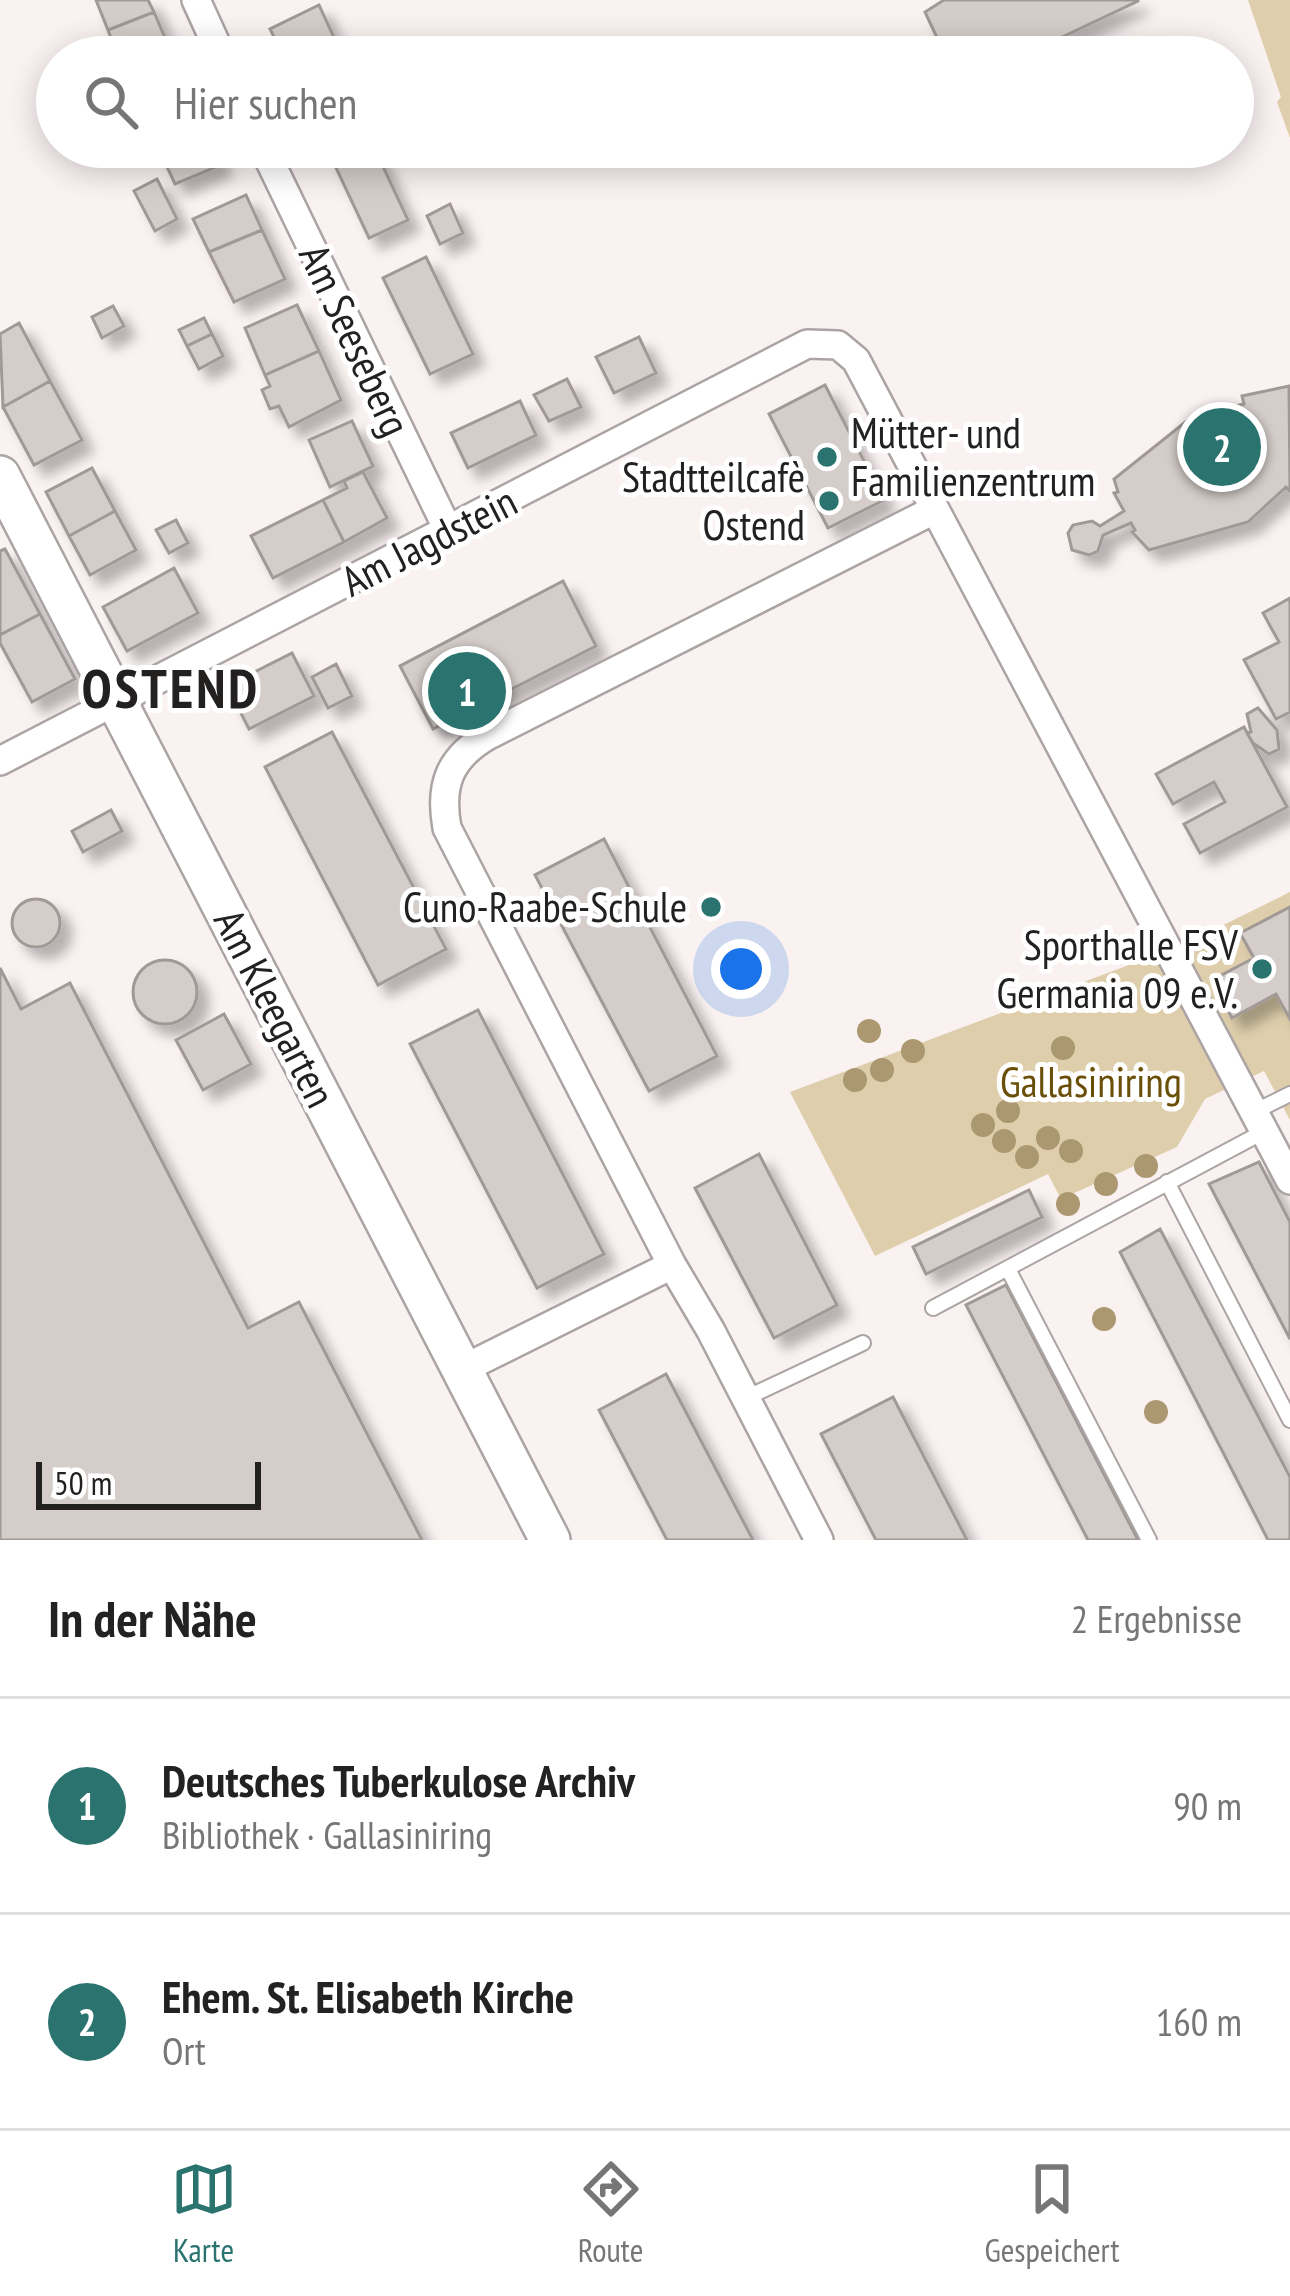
<!DOCTYPE html>
<html lang="de">
<head>
<meta charset="utf-8">
<style>
  :root { --surface:#fff; --page:#f6f6f6; --text:#222; --muted:#767676; --line:#e0e0e0; --accent:#2a736f }
  body { margin:0; font-family:"PT Sans Narrow",sans-serif; background:var(--page); color:var(--text) }
  .scale { position:absolute; left:36px; bottom:30px; width:225px; box-sizing:border-box; padding-left:12px; border:6px solid #232020; border-top:0; font-size:33px; line-height:42px; white-space:nowrap; color:#232020; -webkit-text-stroke:9px #fff; paint-order:stroke }
  .you { position:absolute; left:741px; top:969px; width:42px; height:42px; margin:-30px; border:9px solid #fff; border-radius:50%; background:#1a73e8; box-shadow:0 0 0 18px #1a73e833 }
  .badge { display:grid; place-items:center; width:78px; height:78px; border-radius:50%; background:var(--accent); color:#fff; font-size:39px; font-weight:700 }
  .pin { position:absolute; translate:-50% -50%; border:6px solid #fff; box-shadow:0 3px 12px #0006 }
  .list { margin:0; padding:0; list-style:none }
  h2 { display:flex; justify-content:space-between; align-items:center; height:156px; margin:0; padding:0 48px; font-size:51px }
  h2 small { font-size:39px; font-weight:400; color:var(--muted) }
  .list li { display:grid; grid-template-columns:78px 1fr auto; gap:36px; align-items:center; box-sizing:border-box; height:216px; padding:0 48px; border-top:3px solid var(--line) }
  .list b { display:block; font-size:45px; white-space:nowrap }
  .list p { margin:0; font-size:39px; white-space:nowrap; color:var(--muted) }
  .list em { font-size:39px; font-style:normal; color:var(--muted) }
  .icon { flex:none; width:66px; height:66px; fill:none; stroke:currentColor; stroke-width:2; stroke-linecap:round; stroke-linejoin:round }
  .map { position:relative; flex:none; width:1290px; height:1540px; overflow:hidden }
  .search { position:absolute; background:var(--surface); box-shadow:0 6px 30px #0003; left:36px; right:36px; top:36px; height:132px; display:flex; align-items:center; gap:30px; box-sizing:border-box; padding:0 42px; border-radius:66px; color:var(--muted); font-size:45px }
  .sheet { height:588px; background:var(--surface) }
  nav { display:flex; justify-content:space-around; align-items:center; box-sizing:border-box; height:168px; border-top:3px solid var(--line); background:var(--surface); font-size:33px; color:var(--muted) }
  nav a { display:grid; justify-items:center; gap:6px }
  nav .on { color:var(--accent) }
  .map>svg:first-child { display:block }
</style>
</head>
<body>
<div class="map">
<svg width="1290" height="1540" viewBox="0 0 1290 1540">
  <defs>
    <filter id="shadow"><feDropShadow dx="11" dy="11" stdDeviation="6" flood-color="#0004"/></filter>
  </defs>
  <rect width="100%" height="100%" fill="#faf1f1"/>
  <path fill="#deceab" d="M1248 0H1290V138L1277 102 1281 97Z
    M1290 892V1120L1264 1071 1205 1099 1177 1147 1061 1199 1048 1174 875 1256 790 1092 1185 944Z"/>
  <path fill="#d4cdc9" stroke="#a09996" stroke-width="3" filter="url(#shadow)" d="M96 0H148L154 12 108 30Z
    M944 0H1138V1L1020 57 1013 51 1007 57H946L925 12Z
    M319 5 343 57H284L270 29Z
    M154 12 171 52 158 57H118L108 30Z
    M158 147H213L221 165 175 184Z
    M346 147H374L408 220 369 238 330 155Z
    M157 179 177 219 155 231 134 191Z
    M246 195 262 230 209 252 193 219Z
    M450 204 463 233 440 244 427 216Z
    M262 230 285 279 234 302 209 252Z
    M426 257 473 354 430 374 383 278Z
    M297 305 319 351 265 375 245 328Z
    M113 306 124 326 102 338 92 317Z
    M204 318 212 334 187 346 179 330Z
    M19 323 50 381 3 407 0 334Z
    M212 334 223 356 199 369 187 346Z
    M639 337 656 373 614 393 596 357Z
    M319 351 341 400 289 427 279 406 270 409 262 390 270 386 265 375Z
    M567 379 581 407 549 421 534 395Z
    M50 381 82 440 34 465 3 407Z
    M825 385 884 500 828 528 769 414Z
    M1289 386 1290 491 1286 487 1248 522 1149 550 1132 532 1135 530 1131 523 1103 535 1098 551 1089 555 1072 550 1068 533 1073 525 1092 521 1100 526 1124 511 1114 493 1118 492 1114 479 1193 416 1244 404 1242 396Z
    M520 401 536 435 468 468 451 433Z
    M352 421 373 466 330 487 309 440Z
    M92 468 115 511 69 536 46 492Z
    M363 472 387 518 344 542 323 500 347 488 344 481Z
    M323 500 344 542 273 578 251 536Z
    M115 511 136 550 90 575 69 536Z
    M176 520 188 543 169 553 156 530Z
    M5 549 40 614 0 635V551Z
    M174 568 198 613 127 651 103 607Z
    M563 581 596 646 433 729 400 666Z
    M1290 598V712L1276 719 1244 660 1279 642 1263 613Z
    M40 614 75 679 32 702 0 643V635Z
    M292 653 314 696 249 729 227 686Z
    M336 664 352 696 328 708 312 677Z
    M1258 708 1277 730 1279 749 1269 754 1253 743 1247 733 1251 732 1247 714Z
    M1244 727 1287 807 1200 853 1184 824 1225 802 1214 782 1173 804 1156 774Z
    M332 732 446 949 378 985 265 767Z
    M111 810 122 831 83 852 72 831Z
    M604 839 717 1056 649 1091 535 875Z
    M12 923a24 24 0 1 1 48 0a24 24 0 1 1-48 0Z
    M1290 907V1019L1276 994 1232 1018 1212 980 1254 958 1240 933Z
    M133 992a32 32 0 1 1 64 0a32 32 0 1 1-64 0Z
    M0 968 21 1009 70 983 248 1328 299 1302 422 1540H0Z
    M478 1010 604 1254 537 1288 410 1044Z
    M224 1014 251 1064 203 1090 176 1040Z
    M759 1154 837 1305 774 1338 695 1188Z
    M1259 1162 1290 1222V1339L1209 1184Z
    M1029 1190 1042 1217 926 1274 913 1247Z
    M1160 1229 1290 1477V1540H1268L1120 1252Z
    M1006 1285 1138 1540H1088L966 1305Z
    M666 1374 753 1540H667L599 1410Z
    M893 1397 967 1540H876L821 1434Z"/>
  <g fill="none" stroke-linecap="round" stroke-linejoin="round">
    <defs>
      <path id="lane" d="M1254 1112 1290 1094
        M1167 1182 1290 1420
        M1008 1269 1149 1540
        M933 1308 1265 1131
        M746 1398 863 1343"/>
      <path id="street" d="M196 0 222 57
        M263 147 449 532
        M0 761 807 344 838 345 856 360 1290 1180
        M461 1370 672 1265
        M819 1540 711 1331 672 1265 447 828C439 784 450 758 487 736L934 510"/>
      <path id="secondary" d="M0 476 550 1540"/>
    </defs>
    <use href="#lane" stroke="#aca4a4" stroke-width="18"/>
    <use href="#street" stroke="#aca4a4" stroke-width="32"/>
    <use href="#secondary" stroke="#aca4a4" stroke-width="44"/>
    <use href="#lane" stroke="#fff" stroke-width="14"/>
    <use href="#street" stroke="#fff" stroke-width="27"/>
    <use href="#secondary" stroke="#fff" stroke-width="39"/>
  </g>
  <g fill="#ab9871">
    <circle cx="869" cy="1031" r="12"/>
    <circle cx="1063" cy="1048" r="12"/>
    <circle cx="913" cy="1051" r="12"/>
    <circle cx="882" cy="1070" r="12"/>
    <circle cx="855" cy="1080" r="12"/>
    <circle cx="1008" cy="1111" r="12"/>
    <circle cx="983" cy="1125" r="12"/>
    <circle cx="1048" cy="1138" r="12"/>
    <circle cx="1004" cy="1141" r="12"/>
    <circle cx="1071" cy="1151" r="12"/>
    <circle cx="1027" cy="1157" r="12"/>
    <circle cx="1146" cy="1166" r="12"/>
    <circle cx="1106" cy="1184" r="12"/>
    <circle cx="1068" cy="1204" r="12"/>
    <circle cx="1104" cy="1319" r="12"/>
    <circle cx="1156" cy="1412" r="12"/>
  </g>
  <g fill="#2a736f" stroke="#fff" stroke-width="4.5">
    <circle cx="827" cy="457" r="12"/>
    <circle cx="829" cy="501" r="12"/>
    <circle cx="711" cy="907" r="12"/>
    <circle cx="1262" cy="969" r="12"/>
  </g>
  <g text-anchor="middle" stroke-width="10" stroke-linejoin="round" paint-order="stroke">
    <g font-size="42" fill="#232020" stroke="#fff">
      <text transform="translate(355 340) rotate(65)" y="15">Am Seeseberg</text>
      <text transform="translate(429 541) rotate(-27)" y="15">Am Jagdstein</text>
      <text transform="translate(275 1008) rotate(63)" y="15">Am Kleegarten</text>
    </g>
    <g font-size="42" fill="#232020" stroke="#fff" text-anchor="end">
      <text x="851" y="448" text-anchor="start">Mütter- und<tspan x="851" dy="48">Familienzentrum</tspan></text>
      <text x="805" y="492">Stadtteilcafè<tspan x="805" dy="48">Ostend</tspan></text>
      <text x="687" y="922">Cuno-Raabe-Schule</text>
      <text x="1238" y="960">Sporthalle FSV<tspan x="1238" dy="48">Germania 09 e.V.</tspan></text>
    </g>
    <g font-size="42" fill="#6a4f09" stroke="#fff">
      <text x="1091" y="1097">Gallasiniring</text>
    </g>
    <g font-size="54" font-weight="bold" letter-spacing="3" fill="#232020" stroke="#fff">
      <text x="171" y="708">OSTEND</text>
    </g>
  </g>
</svg>
<div class="scale">50 m</div>
<div class="you"></div>
<div class="pin badge" style="left:467px;top:691px">1</div>
<div class="pin badge" style="left:1222px;top:447px">2</div>
<div class="search"><svg class="icon" aria-label="search" viewBox="0 0 24 24"><circle cx="10" cy="10" r="6"/><path d="M15 15l6 6"/></svg>Hier suchen</div>
</div>
<section class="sheet">
<h2>In der Nähe<small>2 Ergebnisse</small></h2>
<ul class="list">
<li><span class="badge">1</span><div><b>Deutsches Tuberkulose Archiv</b><p>Bibliothek · Gallasiniring</p></div><em>90 m</em></li>
<li><span class="badge">2</span><div><b>Ehem. St. Elisabeth Kirche</b><p>Ort</p></div><em>160 m</em></li>
</ul>
</section>
<nav>
<a class="on"><svg class="icon" aria-label="map" viewBox="0 0 24 24"><path d="M3 6l6-2 6 2 6-2v14l-6 2-6-2-6 2zM9 4v14M15 6v14"/></svg>Karte</a>
<a><svg class="icon" aria-label="directions" viewBox="0 0 24 24"><path d="M12 3l9 9-9 9-9-9zM9 14v-3h6M13 9l2 2-2 2"/></svg>Route</a>
<a><svg class="icon" aria-label="saved" viewBox="0 0 24 24"><path d="M7 4h10v16l-5-4-5 4z"/></svg>Gespeichert</a>
</nav>
</body>
</html>
